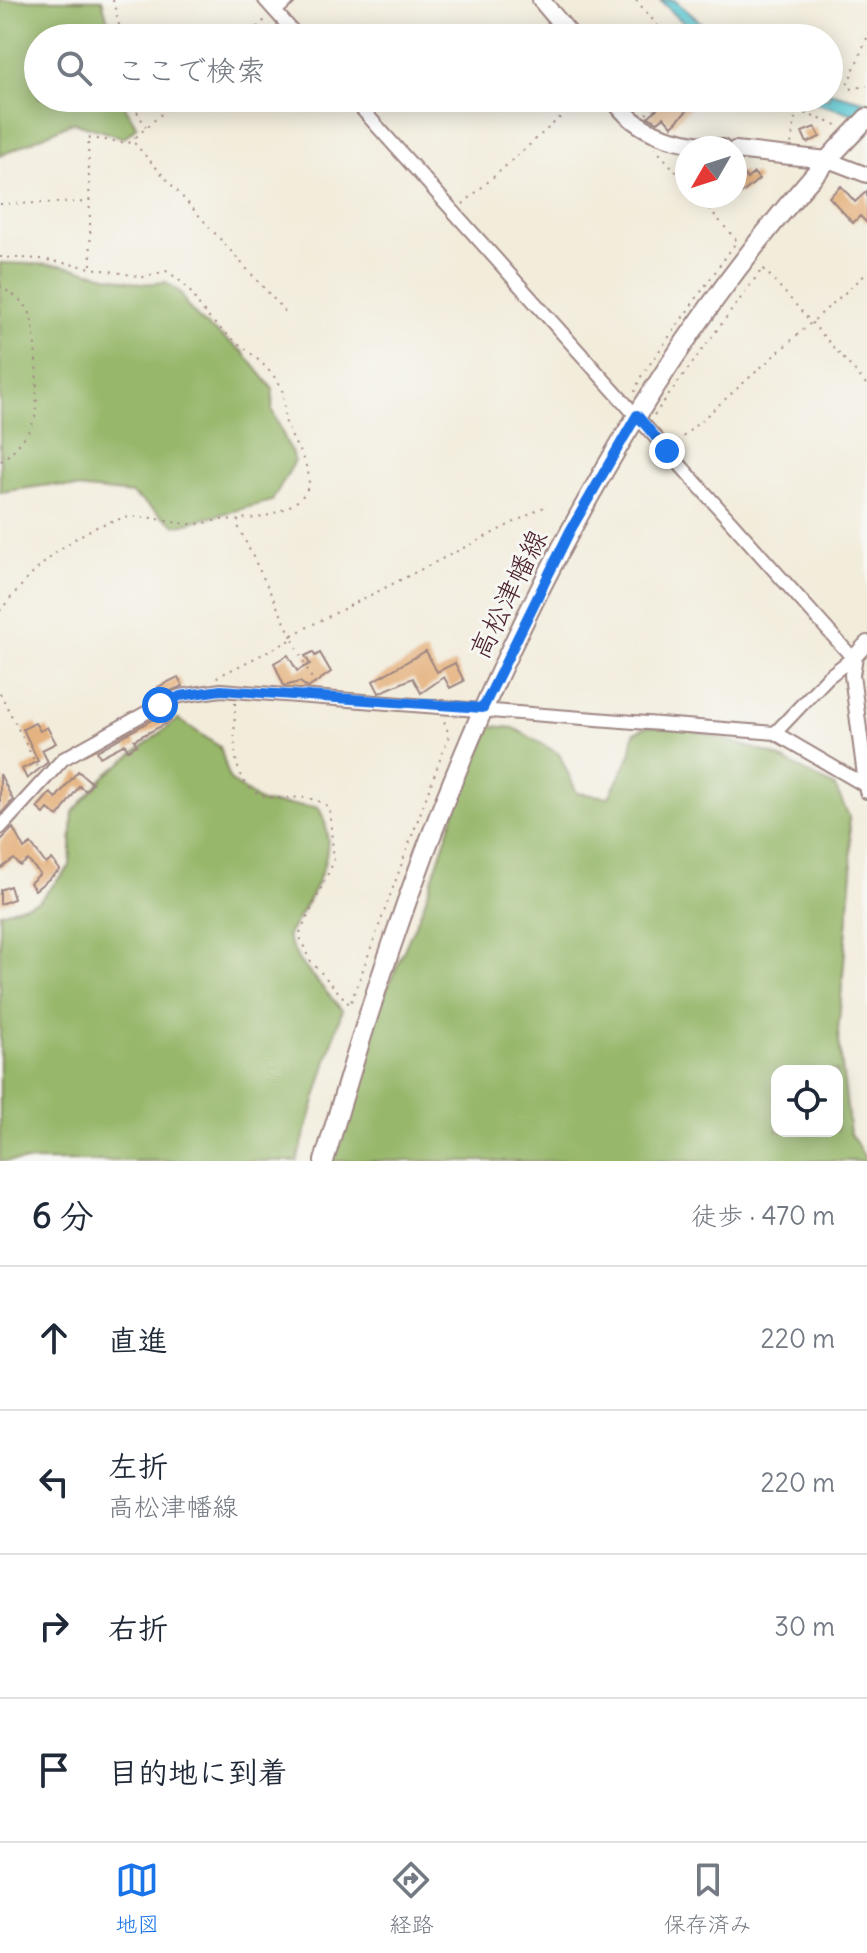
<!DOCTYPE html>
<html lang="ja">
<head>
<meta charset="utf-8">
<style>
  :root { --surface:#fff; --page:#f6f6f7; --text:#1f2937; --muted:#747a83; --line:#e0e1e3; --accent:#1a73e8 }
  body { margin:0; font-family:Delius,"Klee One",sans-serif; background:var(--page); color:var(--text) }
  .controls { position:absolute; right:24px; bottom:24px; display:grid; overflow:hidden; border-radius:16px; box-shadow:0 4px 20px #0003 }
  .controls button { width:72px; height:72px; display:grid; place-items:center; padding:0; border:0; border-bottom:2px solid var(--line); background:var(--surface); color:var(--text); font:40px sans-serif }
  .compass { position:absolute; left:675px; top:136px; width:72px; height:72px; border-radius:50%; background:var(--surface); box-shadow:0 4px 20px #0003; rotate:231deg }
  .stop { position:absolute; width:24px; height:24px; margin:-18px; border:6px solid #1a73e8; border-radius:50%; background:#fff }
  .stop.end { background:#1a73e8; border-color:#fff; box-shadow:0 2px 8px #0008 }
  .list { margin:0; padding:0; list-style:none }
  h2 { display:flex; justify-content:space-between; align-items:center; height:104px; margin:0; padding:0 32px; font-size:34px }
  h2 small { font-size:26px; font-weight:400; color:var(--muted) }
  .list li { display:grid; grid-template-columns:52px 1fr auto; gap:24px; align-items:center; box-sizing:border-box; height:144px; padding:0 32px; border-top:2px solid var(--line) }
  .list b { display:block; font-size:30px; white-space:nowrap }
  .list p { margin:0; font-size:26px; white-space:nowrap; color:var(--muted) }
  .list em { font-size:26px; font-style:normal; color:var(--muted) }
  .icon { flex:none; width:44px; height:44px; fill:none; stroke:currentColor; stroke-width:2; stroke-linecap:round; stroke-linejoin:round }
  .map { position:relative; flex:none; width:867px; height:1161px; overflow:hidden }
  .search { position:absolute; background:var(--surface); box-shadow:0 4px 20px #0003; left:24px; right:24px; top:24px; height:88px; display:flex; align-items:center; gap:20px; box-sizing:border-box; padding:0 28px; border-radius:44px; color:var(--muted); font-size:30px }
  .sheet { height:680px; background:var(--surface) }
  nav { display:flex; justify-content:space-around; align-items:center; box-sizing:border-box; height:112px; border-top:2px solid var(--line); background:var(--surface); font-size:22px; color:var(--muted) }
  nav a { display:grid; justify-items:center; gap:4px }
  nav .on { color:var(--accent) }
  .map>svg:first-child { display:block }
</style>
</head>
<body>
<div class="map">
<svg width="867" height="1161" viewBox="0 0 867 1161">
  <rect width="100%" height="100%" fill="#f6f6f2"/>
  <filter id="ink" filterUnits="userSpaceOnUse"><feTurbulence type="fractalNoise" baseFrequency=".0125" numOctaves="2"/><feDisplacementMap in="SourceGraphic" scale="16" xChannelSelector="R" yChannelSelector="G"/><feConvolveMatrix kernelMatrix="1 2 1 2 8 2 1 2 1" color-interpolation-filters="sRGB"/></filter>
  <filter id="wash" filterUnits="userSpaceOnUse"><feTurbulence type="fractalNoise" baseFrequency=".006" numOctaves="4" result="noise"/><feDisplacementMap in="SourceGraphic" scale="32" xChannelSelector="R" yChannelSelector="G"/><feGaussianBlur stdDeviation="1.8" result="paint"/><feColorMatrix in="noise" values="0 0 0 0 0 0 0 0 0 0 0 0 0 0 0 0 0 1.4 0 .05"/><feComposite in="paint" operator="in"/></filter>
  <g filter="url(#wash)">
    <rect width="100%" height="100%" fill="#f2ecdb"/>
    <path fill="#97b76a" stroke="#706b4a" stroke-width="2" fill-rule="evenodd" d="M0 0H102L113 38H38V98H120L137 127 124 138 73 122 0 156Z
      M0 263 61 265 141 284 166 282 181 293 187 306 202 322 243 352 273 389 272 410 295 461 272 501 176 526 132 494 49 485 0 492Z
      M178 719 220 747 230 780 262 803 318 807C345 851 309 898 287 937L299 961 342 1010 297 1161H0V913L39 901 70 866 73 812 105 776Z
      M490 726 514 728 559 754 577 793 609 797 630 756 634 733 648 726 689 729 772 754 835 787 849 816 852 872 838 1032 850 1133 867 1161H330L373 1020 423 907 461 793ZM777 1071H837V1131H777Z"/>
    <path fill="#5ac7d2" stroke="#52737e" stroke-width="2" d="M660 0H674L720 38H699Z
      M829 92 867 102V118L800 98H829Z"/>
    <g id="blocks">
      <path fill="#e5b380" d="M669 98H700L672 126 664 117 658 122 648 117Z
        M815 127 820 137 807 143 802 132Z
        M742 171 747 179 754 173 759 179 741 194 735 186V177Z
        M841 186 855 202 867 191V223L860 216 853 223 829 197Z
        M426 651 437 672 455 663 464 681 450 688 444 677 421 693 413 678 379 693 373 681Z
        M313 652 315 656 320 653 331 672 308 688 300 682 284 686 274 663 288 655 297 671 310 664 305 656Z
        M178 677 183 686 162 694 158 687Z
        M166 712 171 721 134 740 137 745 128 750 125 744 100 757 97 751Z
        M35 723 40 731 47 727 56 743 42 750 48 762 27 779 22 769 38 761 23 729Z
        M78 771 92 783 86 791 79 786 58 817 48 809 44 814 37 808 50 793 56 798Z
        M0 774 13 800 0 815Z
        M13 828 24 849 31 844 46 864 52 859 60 870 35 890 30 883 40 874 28 860 20 866 14 859 0 869V841Z
        M10 886 14 899 0 904V890Z"/>
    </g>
  </g>
  <g filter="url(#ink)">
    <use href="#blocks" fill-opacity="0" stroke="#9e8683" stroke-width="2"/>
    <g fill="none" stroke-linecap="round" stroke-linejoin="round">
      <defs>
        <path id="minor" d="M265 0 299 38
          M275 11 288 0
          M352 98 851 656
          M775 733 828 677 855 656
          M0 828 63 759 160 705 180 696 221 690 775 733 866 786"/>
        <path id="tertiary" d="M828 160 867 175
          M867 643 855 656 852 675 867 791"/>
        <path id="secondary" d="M541 0 573 38
          M613 98C638 137 679 142 722 148
          M735 150 828 160"/>
        <path id="primary" d="M324 1161C345 1092 365 1022 389 953 488 657 647 342 867 118"/>
      </defs>
      <use href="#minor" stroke="#9e8683" stroke-width="16"/>
      <use href="#tertiary" stroke="#9e8683" stroke-width="18"/>
      <use href="#secondary" stroke="#9e8683" stroke-width="20"/>
      <use href="#primary" stroke="#9e8683" stroke-width="22"/>
      <path stroke="#9e8683" stroke-width="2" stroke-dasharray="2 6" stroke-linecap="butt" d="M113 0 122 38
        M636 0 668 38
        M245 38 265 20
        M867 38 848 83 850 89 867 86
        M129 98 146 127
        M179 98 136 137 135 144 289 316
        M757 98 796 111 791 144
        M797 111 840 126
        M646 114 664 98
        M654 147 687 184
        M0 204 88 202
        M463 204 582 98
        M0 257 41 259 143 277 166 271C196 289 191 300 211 320 234 343 258 354 279 383 286 393 282 407 285 419 293 453 334 484 286 508 268 516 259 520 239 518L237 524 293 639 213 679
        M91 265 88 138 129 143 135 137
        M0 286C10 293 23 300 29 311 36 324 39 402 35 417 30 434 14 451 0 462
        M635 392 640 378 737 241 698 196
        M654 415 763 268 867 385
        M677 442 867 273
        M0 611C30 572 82 520 134 517 152 516 171 523 189 524 208 525 219 516 238 521
        M292 635 544 507
        M293 640 315 685
        M0 693 39 770
        M235 703C235 741 226 800 282 798 300 797 313 796 329 807L334 861 299 935 309 959 350 1005 449 735 443 718"/>
      <use href="#minor" stroke="#fff" stroke-width="12"/>
      <use href="#tertiary" stroke="#fff" stroke-width="14"/>
      <use href="#secondary" stroke="#fff" stroke-width="16"/>
      <use href="#primary" stroke="#fff" stroke-width="18"/>
    </g>
  </g>
  <g fill="none" stroke-linecap="round" stroke-linejoin="round" filter="url(#ink)">
    <path stroke="#1a73e8" stroke-width="10" d="M160 705 180 696 221 690 483 708 570 531 637 415 667 451"/>
  </g>
  <g text-anchor="middle" stroke-width="6" stroke-linejoin="round" paint-order="stroke">
    <g font-size="28" fill="#4a1f2b" stroke="#f6f6f2">
      <text transform="translate(508 594) rotate(-64)" y="10">高松津幡線</text>
    </g>
  </g>
</svg>
<div class="controls">
<button><svg class="icon" aria-label="locate" viewBox="0 0 24 24"><circle cx="12" cy="12" r="6"/><path d="M12 2v4M12 18v4M2 12h4M18 12h4"/></svg></button>
</div>
<svg class="compass" viewBox="-18 -18 36 36"><path d="M0-13l5 13h-10z" fill="#e53935"/><path d="M0 13l5-13h-10z" fill="#747a83"/></svg>
<div class="stop" style="left:160px;top:705px"></div>
<div class="stop end" style="left:667px;top:451px"></div>
<div class="search"><svg class="icon" aria-label="search" viewBox="0 0 24 24"><circle cx="10" cy="10" r="6"/><path d="M15 15l6 6"/></svg>ここで検索</div>
</div>
<section class="sheet">
<h2>6 分<small>徒歩 · 470 m</small></h2>
<ul class="list">
<li><svg class="icon" aria-label="ahead" viewBox="0 0 24 24"><path d="M12 20V5M6 11l6-6 6 6"/></svg><div><b>直進</b></div><em>220 m</em></li>
<li><svg class="icon" aria-label="left" viewBox="0 0 24 24"><path d="M17 20v-9H6M10 6l-5 5 5 5"/></svg><div><b>左折</b><p>高松津幡線</p></div><em>220 m</em></li>
<li><svg class="icon" aria-label="right" viewBox="0 0 24 24"><path d="M7 20v-9h11M14 6l5 5-5 5"/></svg><div><b>右折</b></div><em>30 m</em></li>
<li><svg class="icon" aria-label="arrive" viewBox="0 0 24 24"><path d="M6 21V4h12l-3 4 3 4H6"/></svg><div><b>目的地に到着</b></div></li>
</ul>
</section>
<nav>
<a class="on"><svg class="icon" aria-label="map" viewBox="0 0 24 24"><path d="M3 6l6-2 6 2 6-2v14l-6 2-6-2-6 2zM9 4v14M15 6v14"/></svg>地図</a>
<a><svg class="icon" aria-label="directions" viewBox="0 0 24 24"><path d="M12 3l9 9-9 9-9-9zM9 14v-3h6M13 9l2 2-2 2"/></svg>経路</a>
<a><svg class="icon" aria-label="saved" viewBox="0 0 24 24"><path d="M7 4h10v16l-5-4-5 4z"/></svg>保存済み</a>
</nav>
</body>
</html>
